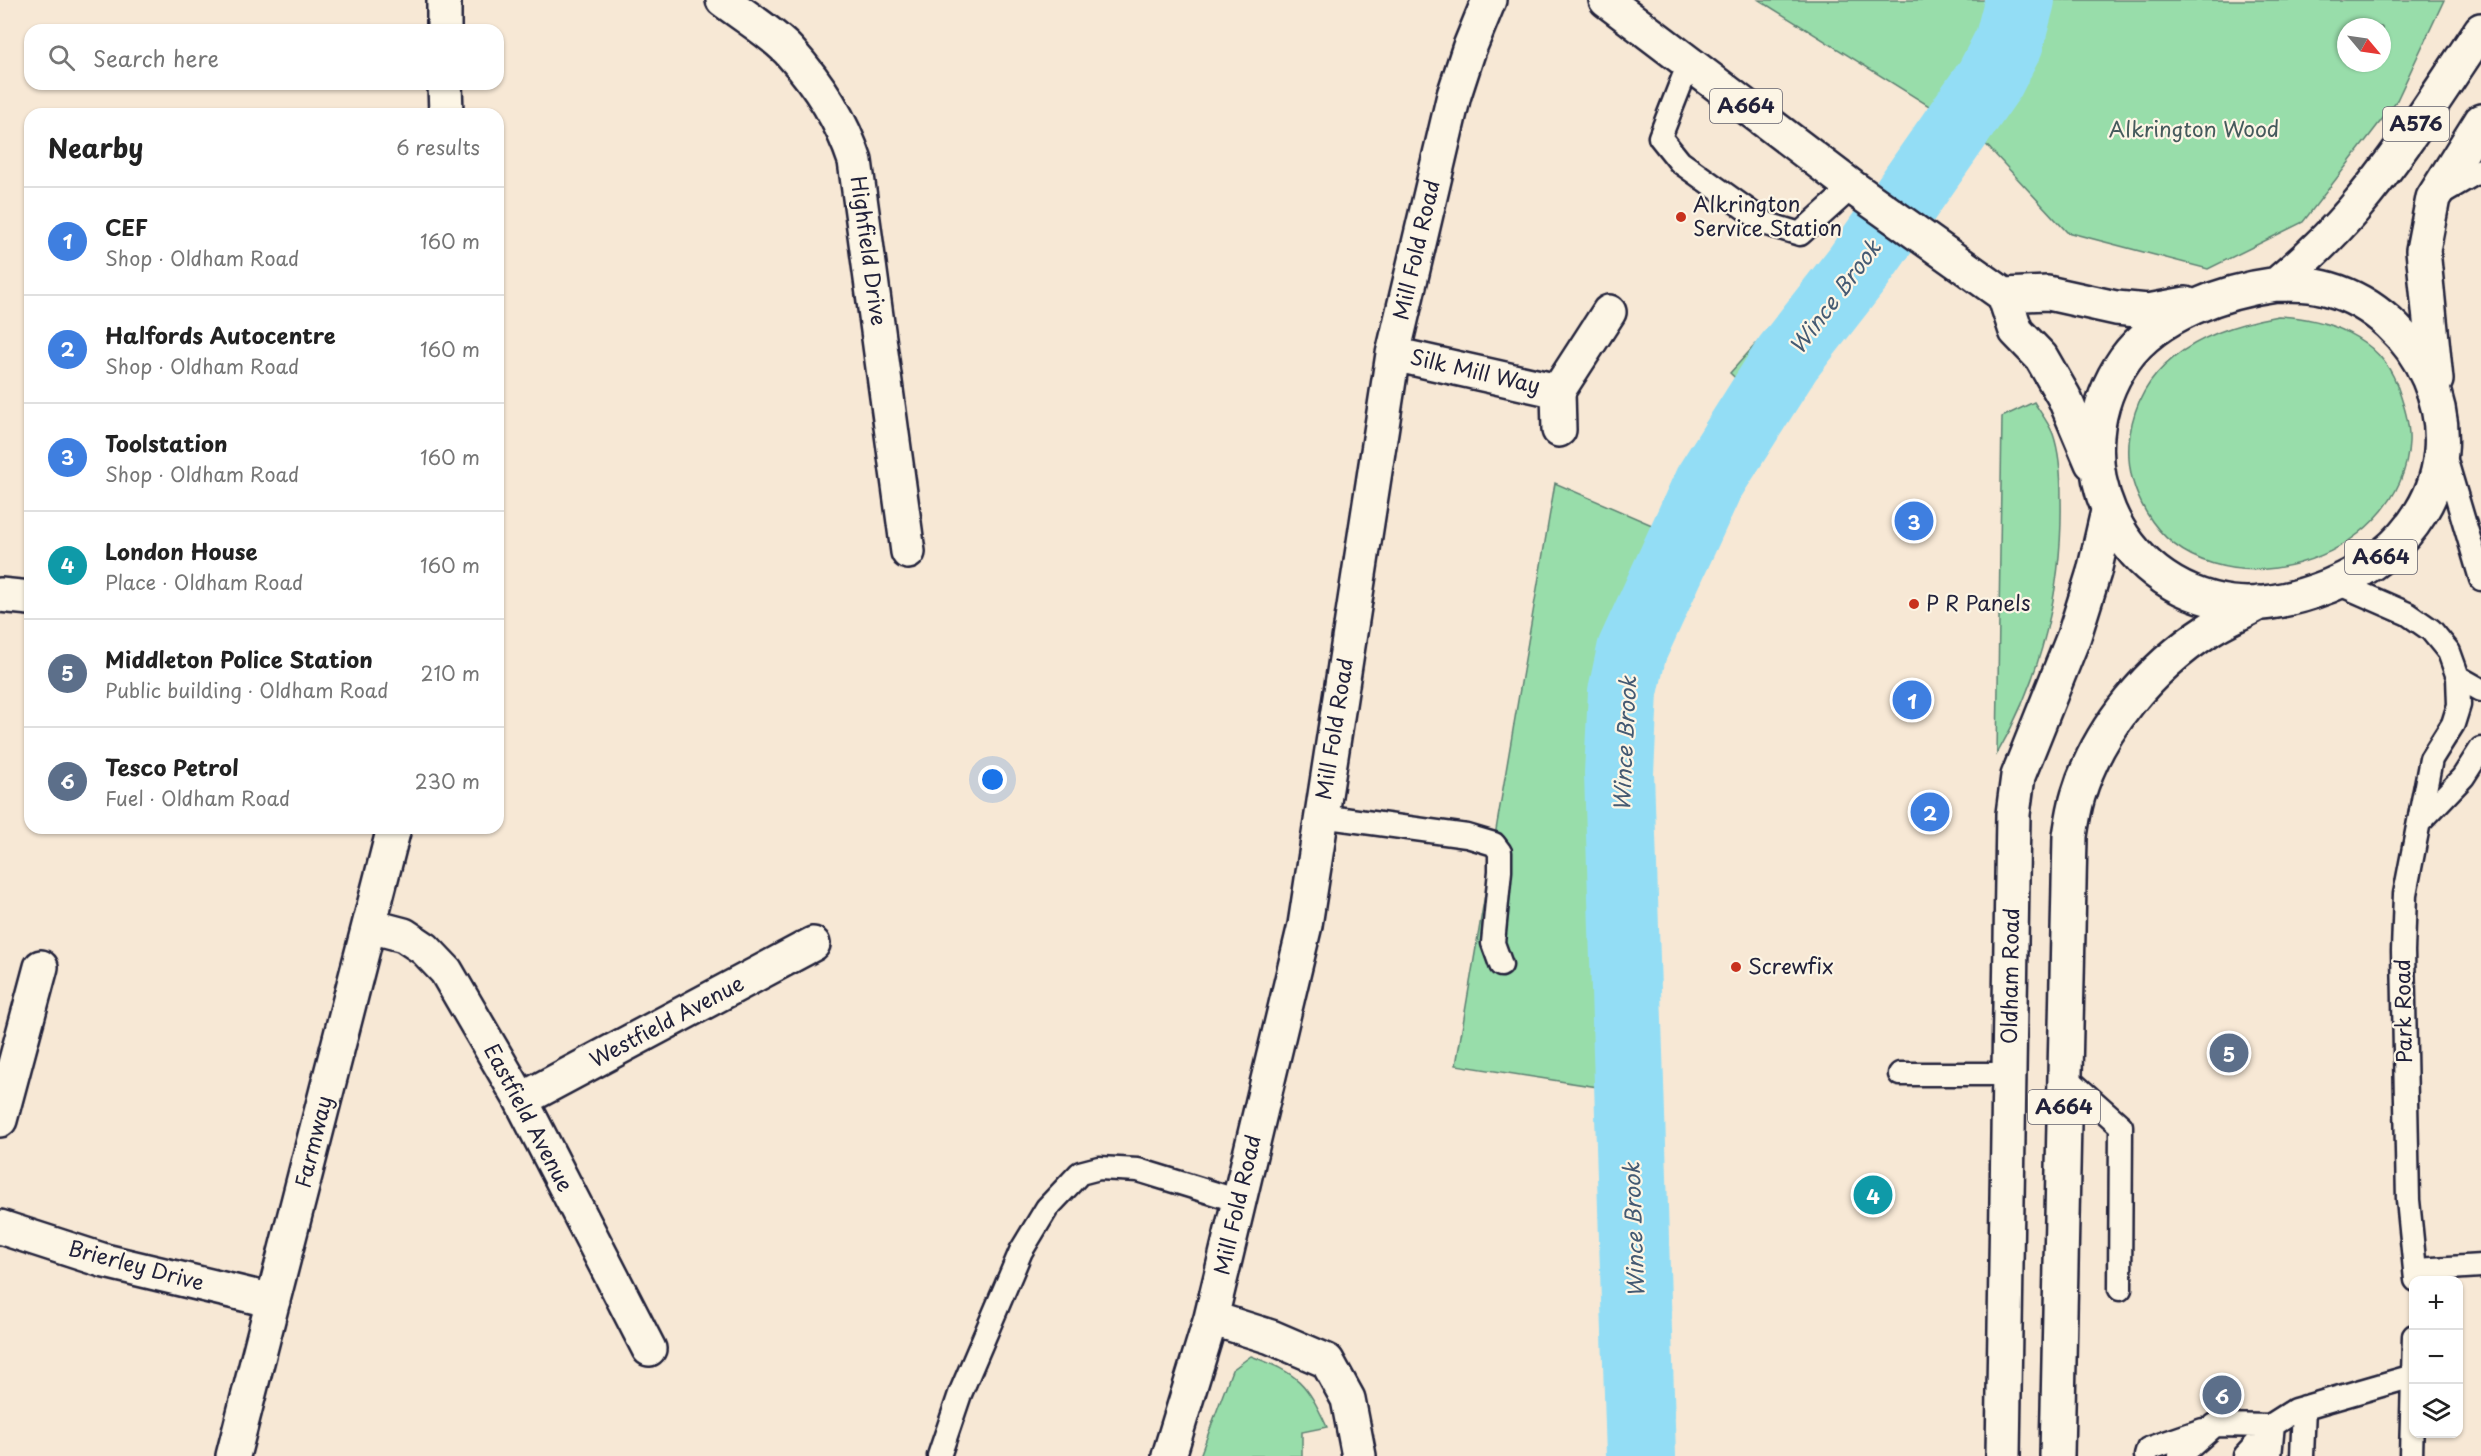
<!DOCTYPE html>
<html lang="en">
<head>
<meta charset="utf-8">
<style>
  :root { --surface:#fff; --page:#f6f6f6; --text:#222; --muted:#767676; --line:#e0e0e0; --accent:#1a73e8 }
  body { margin:0; font-family:"Playpen Sans",sans-serif; background:var(--page); color:var(--text) }
  .controls { position:absolute; right:18px; bottom:18px; display:grid; overflow:hidden; border-radius:12px; box-shadow:0 2px 4px #0004 }
  .controls button { width:54px; height:54px; display:grid; place-items:center; padding:0; border:0; border-bottom:2px solid var(--line); background:var(--surface); color:var(--text); font:30px sans-serif }
  .compass { position:absolute; left:2337px; top:18px; width:54px; height:54px; border-radius:50%; background:var(--surface); box-shadow:0 2px 4px #0004; rotate:119deg }
  .you { position:absolute; left:993px; top:780px; width:21px; height:21px; margin:-15px; border:4px solid #fff; border-radius:50%; background:#1a73e8; box-shadow:0 0 0 9px #1a73e833 }
  .badge { display:grid; place-items:center; width:39px; height:39px; border-radius:50%; background:var(--accent); color:#fff; font-size:20px; font-weight:700 }
  .pin { position:absolute; translate:-50% -50%; border:3px solid #fff; box-shadow:0 2px 6px #0006 }
  .list { margin:0; padding:0; list-style:none }
  h2 { display:flex; justify-content:space-between; align-items:center; height:78px; margin:0; padding:0 24px; font-size:26px }
  h2 small { font-size:20px; font-weight:400; color:var(--muted) }
  .list li { display:grid; grid-template-columns:39px 1fr auto; gap:18px; align-items:center; box-sizing:border-box; height:108px; padding:0 24px; border-top:2px solid var(--line) }
  .list b { display:block; font-size:22px; white-space:nowrap }
  .list p { margin:0; font-size:20px; white-space:nowrap; color:var(--muted) }
  .list em { font-size:20px; font-style:normal; color:var(--muted) }
  .icon { flex:none; width:33px; height:33px; fill:none; stroke:currentColor; stroke-width:2; stroke-linecap:round; stroke-linejoin:round }
  .map { position:relative; flex:none; width:2481px; height:1456px; overflow:hidden }
  .search { position:absolute; background:var(--surface); box-shadow:0 2px 4px #0004; left:24px; top:24px; width:480px; height:66px; display:flex; align-items:center; gap:15px; box-sizing:border-box; padding:0 21px; border-radius:18px; color:var(--muted); font-size:22px }
  .panel { position:absolute; background:var(--surface); box-shadow:0 2px 4px #0004; left:24px; top:108px; width:480px; height:726px; border-radius:18px }
  .map>svg:first-child { display:block }
</style>
</head>
<body>
<div class="map">
<svg width="2481" height="1456" viewBox="0 0 2481 1456">
  <rect width="100%" height="100%" fill="#f7e8d5"/>
  <filter id="ink" filterUnits="userSpaceOnUse"><feTurbulence type="fractalNoise" baseFrequency=".0167" numOctaves="2"/><feDisplacementMap in="SourceGraphic" scale="12" xChannelSelector="R" yChannelSelector="G"/><feConvolveMatrix kernelMatrix="1 2 1 2 8 2 1 2 1" color-interpolation-filters="sRGB"/></filter>
  <g filter="url(#ink)">
    <path fill="#98ddaa" stroke="#5d8072" stroke-width="1.5" fill-rule="evenodd" d="M1759 0H2444L2397 100 2303 222 2208 269 2067 232 1979 137ZM2346 27H2382V63H2346Z
      M1840 250 1863 271 1796 363 1719 482 1651 634 1634 719 1630 790 1639 1049 1653 1056 1658 1456H1618L1617 1090 1456 1065 1555 483 1668 532 1752 394 1730 373Z
      M2278 316C2325 318 2379 336 2397 385 2403 403 2410 422 2409 442 2403 564 2209 620 2146 512 2132 488 2126 461 2130 434 2141 358 2211 328 2278 316Z
      M2034 402C2040 412 2049 423 2053 434 2060 454 2061 477 2061 498 2063 587 2042 676 1997 754L2002 417Z
      M1251 1356C1299 1374 1306 1382 1327 1427L1302 1432V1456H1200L1232 1370Z"/>
    <g fill="none" stroke-linecap="round" stroke-linejoin="round">
      <path stroke="#93ddf5" stroke-width="70" d="M1641 1456 1619 773 1623 692 1632 650 1708 484 1787 359 1858 268 1990 79 2009 42 2020 0"/>
      <defs>
        <path id="lane" d="M1689 63 1660 137 1680 162 1767 224 1800 234 1852 187
          M2438 195 2481 170
          M2444 454 2481 579
          M2337 583 2408 614 2431 630 2449 652 2458 677 2459 705 2453 724 2431 759 2405 894 2403 951 2408 1200 2416 1280
          M2458 677 2481 690
          M1321 816 1467 836 1494 844 1500 852V871L1493 943 1501 965
          M2419 823 2463 777 2481 749
          M1900 1074H2009
          M2065 1076 2121 1126 2120 1289
          M2417 1270 2481 1266
          M939 1456 960 1394 1021 1251 1047 1208 1080 1173 1099 1168 1138 1170 1239 1201
          M2146 1456 2148 1449 2203 1430
          M2180 1456 2215 1425 2273 1426
          M2245 1456 2273 1426
          M2270 1456 2273 1424 2295 1410 2413 1376
          M2302 1456 2304 1407
          M2411 1456 2414 1336"/>
        <path id="street" d="M444 0V30
          M723 0C744 16 771 32 789 51 817 82 842 121 855 161L908 552
          M445 84 446 114
          M1393 354 1558 391
          M1559 430 1558 391 1609 312
          M0 595 30 598
          M370 926 404 935 425 949 446 971 521 1100 649 1349
          M521 1100 813 944
          M0 1120 41 967
          M0 1227 105 1261 273 1301
          M1211 1318 1271 1337 1327 1361 1348 1399 1359 1456
          M233 1456 394 828
          M1169 1456 1211 1318 1305 925 1393 354 1454 95 1469 49 1489 0"/>
        <path id="primary" d="M1606 0 1852 187 2004 295 2016 331 2041 357 2064 397 2092 463
          M2277 284C2294 284 2312 284 2329 289 2420 315 2473 428 2421 512 2400 547 2366 571 2329 586 2298 598 2264 607 2231 603 2115 588 2058 455 2125 359 2157 314 2225 291 2277 284Z
          M2277 284C2304 261 2330 237 2353 210 2400 155 2440 91 2481 30
          M2004 295 2048 293 2116 308 2148 311 2186 304
          M2436 380 2423 250 2433 198 2481 121
          M2003 1456 2013 814 2018 776 2074 636 2094 572 2108 511
          M2057 1456 2070 836C2072 823 2074 809 2078 796 2098 728 2151 667 2210 629 2226 619 2243 612 2259 603"/>
      </defs>
      <use href="#lane" stroke="#22223b" stroke-width="27"/>
      <use href="#street" stroke="#22223b" stroke-width="38"/>
      <use href="#primary" stroke="#22223b" stroke-width="38"/>
      <use href="#lane" stroke="#fcf5e5" stroke-width="22"/>
      <use href="#street" stroke="#fcf5e5" stroke-width="33"/>
      <use href="#primary" stroke="#fcf5e5" stroke-width="33"/>
    </g>
  </g>
  <g fill="#c8321e" stroke="#fcf5e5" stroke-width="2">
    <circle cx="1681" cy="217" r="6"/>
    <circle cx="1914" cy="604" r="6"/>
    <circle cx="1736" cy="967" r="6"/>
  </g>
  <g text-anchor="middle" stroke-width="4.5" stroke-linejoin="round" paint-order="stroke">
    <g fill="#fcf5e5" stroke="#63616e" stroke-width="1.5">
      <rect x="1710" y="89" width="72" height="34" rx="4.5"/>
      <rect x="2383" y="107" width="66" height="34" rx="4.5"/>
      <rect x="2345" y="540" width="72" height="34" rx="4.5"/>
      <rect x="2028" y="1090" width="72" height="34" rx="4.5"/>
    </g>
    <g font-size="20" font-weight="bold" fill="#22223b">
      <text x="1746" y="113">A664</text>
      <text x="2416" y="131">A576</text>
      <text x="2381" y="564">A664</text>
      <text x="2064" y="1114">A664</text>
    </g>
    <g font-size="21" fill="#455a5c" stroke="#fcf5e5">
      <text x="2194" y="137">Alkrington Wood</text>
    </g>
    <g font-size="21" fill="#22223b" stroke="#fcf5e5" text-anchor="start">
      <text x="1693" y="212">Alkrington<tspan x="1693" dy="24">Service Station</tspan></text>
      <text x="1926" y="611">P R Panels</text>
      <text x="1748" y="974">Screwfix</text>
    </g>
    <g font-size="21" fill="#22223b" stroke="#fcf5e5">
      <text transform="translate(1417 250) rotate(-77)" y="7">Mill Fold Road</text>
      <text transform="translate(868 251) rotate(82)" y="7">Highfield Drive</text>
      <text transform="translate(1475 372) rotate(13)" y="7">Silk Mill Way</text>
      <text transform="translate(1335 729) rotate(-81)" y="7">Mill Fold Road</text>
      <text transform="translate(2011 976) rotate(-89)" y="7">Oldham Road</text>
      <text transform="translate(2404 1011) rotate(-91)" y="7">Park Road</text>
      <text transform="translate(667 1022) rotate(-28)" y="7">Westfield Avenue</text>
      <text transform="translate(528 1118) rotate(62)" y="7">Eastfield Avenue</text>
      <text transform="translate(314 1142) rotate(-76)" y="7">Farmway</text>
      <text transform="translate(1238 1205) rotate(-77)" y="7">Mill Fold Road</text>
      <text transform="translate(136 1266) rotate(15)" y="7">Brierley Drive</text>
    </g>
    <g font-size="22" font-style="italic" fill="#445a73" stroke="#fcf5e5">
      <text transform="translate(1835 297) rotate(-53)" y="8">Wince Brook</text>
      <text transform="translate(1625 744) rotate(-87)" y="8">Wince Brook</text>
      <text transform="translate(1634 1230) rotate(-92)" y="8">Wince Brook</text>
    </g>
  </g>
</svg>
<div class="controls">
<button>+</button>
<button>−</button>
<button><svg class="icon" aria-label="layers" viewBox="0 0 24 24"><path d="M12 4l9 5-9 5-9-5zM3 14l9 5 9-5"/></svg></button>
</div>
<svg class="compass" viewBox="-18 -18 36 36"><path d="M0-13l5 13h-10z" fill="#e53935"/><path d="M0 13l5-13h-10z" fill="#767676"/></svg>
<div class="you"></div>
<div class="pin badge" style="left:1912px;top:700px;background:#3f7fe0">1</div>
<div class="pin badge" style="left:1930px;top:812px;background:#3f7fe0">2</div>
<div class="pin badge" style="left:1914px;top:521px;background:#3f7fe0">3</div>
<div class="pin badge" style="left:1873px;top:1195px;background:#0f9aa8">4</div>
<div class="pin badge" style="left:2229px;top:1053px;background:#5c6f8a">5</div>
<div class="pin badge" style="left:2222px;top:1395px;background:#5c6f8a">6</div>
<div class="search"><svg class="icon" aria-label="search" viewBox="0 0 24 24"><circle cx="10" cy="10" r="6"/><path d="M15 15l6 6"/></svg>Search here</div>
<section class="panel">
<h2>Nearby<small>6 results</small></h2>
<ul class="list">
<li><span class="badge" style="background:#3f7fe0">1</span><div><b>CEF</b><p>Shop · Oldham Road</p></div><em>160 m</em></li>
<li><span class="badge" style="background:#3f7fe0">2</span><div><b>Halfords Autocentre</b><p>Shop · Oldham Road</p></div><em>160 m</em></li>
<li><span class="badge" style="background:#3f7fe0">3</span><div><b>Toolstation</b><p>Shop · Oldham Road</p></div><em>160 m</em></li>
<li><span class="badge" style="background:#0f9aa8">4</span><div><b>London House</b><p>Place · Oldham Road</p></div><em>160 m</em></li>
<li><span class="badge" style="background:#5c6f8a">5</span><div><b>Middleton Police Station</b><p>Public building · Oldham Road</p></div><em>210 m</em></li>
<li><span class="badge" style="background:#5c6f8a">6</span><div><b>Tesco Petrol</b><p>Fuel · Oldham Road</p></div><em>230 m</em></li>
</ul>
</section>
</div>
</body>
</html>
